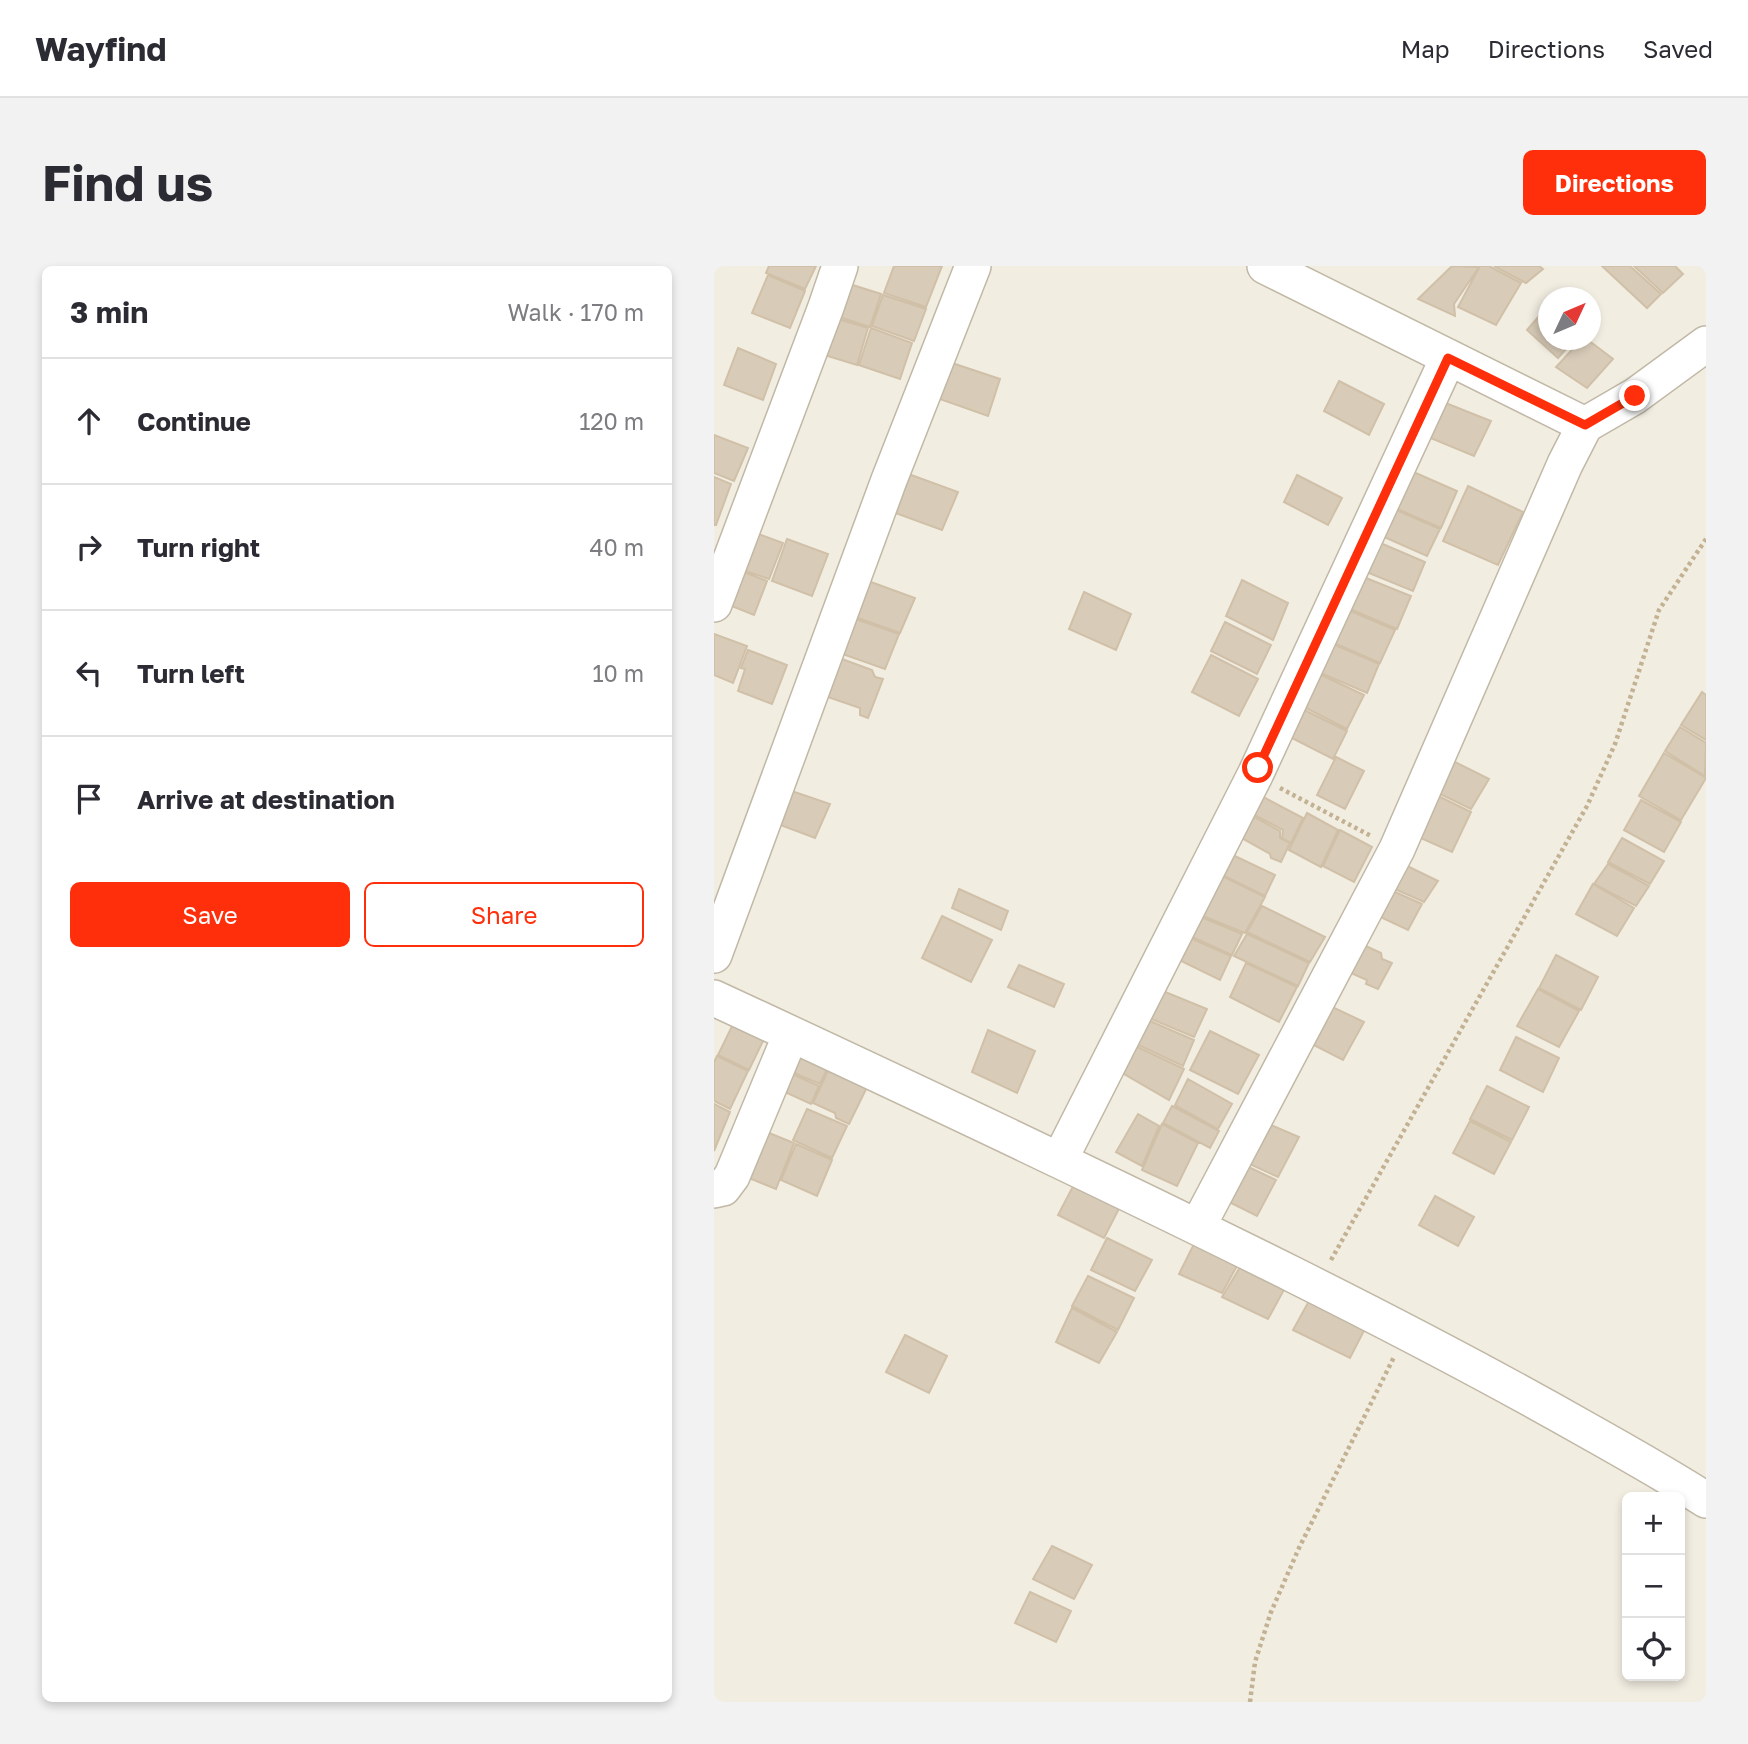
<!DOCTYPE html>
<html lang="en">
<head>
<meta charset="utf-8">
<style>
  :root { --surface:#fff; --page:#f2f2f3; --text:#2b2b33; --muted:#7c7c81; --line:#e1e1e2; --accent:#ff2f0b }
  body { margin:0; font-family:"Golos Text",sans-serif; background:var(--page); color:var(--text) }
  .controls { position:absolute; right:21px; bottom:21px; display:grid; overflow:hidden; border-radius:10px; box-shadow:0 4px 10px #0003 }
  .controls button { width:63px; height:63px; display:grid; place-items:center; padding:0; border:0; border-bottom:2px solid var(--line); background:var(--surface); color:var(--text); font:35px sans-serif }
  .compass { position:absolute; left:824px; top:21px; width:63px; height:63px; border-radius:50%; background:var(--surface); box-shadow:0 4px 10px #0003; rotate:46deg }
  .stop { position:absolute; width:21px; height:21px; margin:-16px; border:5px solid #ff2f0b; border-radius:50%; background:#fff }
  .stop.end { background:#ff2f0b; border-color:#fff; box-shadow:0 2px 7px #0008 }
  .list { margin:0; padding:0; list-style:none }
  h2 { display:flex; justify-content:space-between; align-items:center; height:91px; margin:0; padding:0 28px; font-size:30px }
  h2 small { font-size:23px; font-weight:400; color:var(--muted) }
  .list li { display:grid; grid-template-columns:46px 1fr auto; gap:21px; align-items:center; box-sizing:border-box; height:126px; padding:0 28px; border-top:2px solid var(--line) }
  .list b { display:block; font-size:26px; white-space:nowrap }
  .list em { font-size:23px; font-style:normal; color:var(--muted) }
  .actions { display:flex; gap:14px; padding:21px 28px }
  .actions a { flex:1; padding:16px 0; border:2px solid var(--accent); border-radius:10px; text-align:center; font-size:24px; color:var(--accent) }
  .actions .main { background:var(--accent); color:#fff }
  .icon { flex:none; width:38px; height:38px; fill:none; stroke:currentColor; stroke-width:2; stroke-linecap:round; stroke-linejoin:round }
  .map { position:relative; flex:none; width:992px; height:1436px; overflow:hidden; border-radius:10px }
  header { display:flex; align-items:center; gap:42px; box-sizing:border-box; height:98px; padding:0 35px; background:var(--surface); border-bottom:2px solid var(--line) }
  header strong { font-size:33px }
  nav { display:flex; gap:38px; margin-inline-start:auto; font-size:24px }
  .intro { display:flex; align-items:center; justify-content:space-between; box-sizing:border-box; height:168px; padding:0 42px }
  h1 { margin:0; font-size:49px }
  .button { padding:18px 32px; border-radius:10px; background:var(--accent); color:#fff; font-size:24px; font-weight:700 }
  main { display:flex; gap:42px; padding:0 42px }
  aside { flex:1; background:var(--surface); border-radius:10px; box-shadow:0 4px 10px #0003 }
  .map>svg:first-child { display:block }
</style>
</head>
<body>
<header>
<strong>Wayfind</strong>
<nav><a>Map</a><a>Directions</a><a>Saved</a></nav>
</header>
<div class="intro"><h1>Find us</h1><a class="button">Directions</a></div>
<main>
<aside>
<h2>3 min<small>Walk · 170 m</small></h2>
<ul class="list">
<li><svg class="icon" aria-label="ahead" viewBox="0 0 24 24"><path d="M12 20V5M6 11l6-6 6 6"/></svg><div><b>Continue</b></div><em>120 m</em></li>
<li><svg class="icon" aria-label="right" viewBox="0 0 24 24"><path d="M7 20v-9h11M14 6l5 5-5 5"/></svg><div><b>Turn right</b></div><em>40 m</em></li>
<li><svg class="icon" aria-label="left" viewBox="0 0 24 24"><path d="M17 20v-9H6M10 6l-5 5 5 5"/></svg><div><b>Turn left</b></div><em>10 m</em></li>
<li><svg class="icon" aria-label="arrive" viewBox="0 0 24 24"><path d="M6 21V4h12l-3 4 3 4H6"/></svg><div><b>Arrive at destination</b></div></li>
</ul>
<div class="actions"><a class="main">Save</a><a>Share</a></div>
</aside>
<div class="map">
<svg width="992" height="1436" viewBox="0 0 992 1436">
  <rect width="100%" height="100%" fill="#f2ede1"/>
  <path fill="#d8cbb8" stroke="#d0c0a8" stroke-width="2" d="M55 0H102L91 23 52 7Z
    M180 0H228L212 41 170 27Z
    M738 0 765 1 740 38 741 50 704 33Z
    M766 0H775L807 17 782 59 744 41Z
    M780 0H825L829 3 812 17Z
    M888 0H916L947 28 933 42Z
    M920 0H961L969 8 949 27Z
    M54 9 91 25 76 62 38 47Z
    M126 15 167 28 156 61 116 48Z
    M169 29 212 43 200 75 158 60Z
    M834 40V74H860L844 92 813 64Z
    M114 50 154 62 143 99 101 86Z
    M157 62 198 77 186 113 145 99Z
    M867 74H874L899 93 873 122 842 101Z
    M24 82 62 98 49 134 10 119Z
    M232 95 286 113 274 150 220 131Z
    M625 115 670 138 655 169 610 145Z
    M724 134 777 155 760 190 707 168Z
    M0 169 34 182 20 215 0 207Z
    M688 201 743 225 727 262 672 238Z
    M189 206 244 226 228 264 173 244Z
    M583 209 628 232 614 259 570 236Z
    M0 211 17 218 2 259H0Z
    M754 220 809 246 784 299 729 275Z
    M673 240 726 263 713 290 661 267Z
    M34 264 69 277 55 313 20 301Z
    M73 273 114 288 98 330 58 315Z
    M657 273 711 296 699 325 645 303Z
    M17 301 53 315 40 349 5 335Z
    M642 308 697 330 683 363 629 340Z
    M146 312 201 332 186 367 130 347Z
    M528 314 574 337 559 374 512 350Z
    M370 326 417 348 402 384 355 363Z
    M627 341 681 364 666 397 613 374Z
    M130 349 185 368 171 403 117 384Z
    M511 356 557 379 543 408 497 385Z
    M0 368 33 380 19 417 0 409Z
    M612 375 665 398 653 427 600 404Z
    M34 384 73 399 58 438 24 425 31 403 27 402Z
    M117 389 158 404 161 411 169 413 154 452 146 449V442L102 427Z
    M497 389 544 413 525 450 478 426Z
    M599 405 650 429 633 463 584 438Z
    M988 426 992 429V474L967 459Z
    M584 441 633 465 619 493 570 468Z
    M966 461 992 477 991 510 951 485Z
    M950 487 992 512 967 554 925 530Z
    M622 491 650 505 631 543 603 529Z
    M737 494 775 513 757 543 720 525Z
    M66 521 116 538 101 572 53 554Z
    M538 525 589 552 577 577 568 572 569 564 529 543Z
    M720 528 757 546 738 586 700 569Z
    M927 534 967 556 950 586 910 564Z
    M529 545 566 565V572L576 577 567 596 557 592 556 588 517 566Z
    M593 547 624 564 607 601 575 584Z
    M626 564 658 581 640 616 609 600Z
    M908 572 950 595 936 618 894 596Z
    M506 583 561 609 551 630 496 603Z
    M687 597 724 615 710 636 674 620Z
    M894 598 935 620 922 640 880 618Z
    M498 605 551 631 531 667 479 646Z
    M879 618 920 642 903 670 862 648Z
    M672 622 708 638 694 664 658 647Z
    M245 623 294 645 287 664 238 642Z
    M548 640 611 671 596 696 533 666Z
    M475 646 528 668 518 689 467 666Z
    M228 650 278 674 257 716 208 692Z
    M465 667 517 690 506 714 455 689Z
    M533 668 595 697 584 720 520 690Z
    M643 676 667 687 668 693 678 697 664 723 652 718 653 714 628 703Z
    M842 689 884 711 867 744 825 722Z
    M532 697 583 721 565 756 516 731Z
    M305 699 350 718 340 741 294 721Z
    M439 721 493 743 480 771 428 749Z
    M824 723 865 745 845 781 803 760Z
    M614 739 650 756 629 794 594 776Z
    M429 752 480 774 469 800 418 776Z
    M20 756 51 771 35 804 4 789Z
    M274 764 321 785 303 827 258 806Z
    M496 765 545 789 524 828 476 804Z
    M802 771 845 792 829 826 786 804Z
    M417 778 470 803 455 834 405 805Z
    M83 781 117 794 106 818 71 803Z
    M3 790 34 805 16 843 0 835V796Z
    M119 794 158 811 135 858 122 852 121 847 99 837Z
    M69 804 105 820 97 838 60 821Z
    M474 813 518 838 504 863 461 839Z
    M773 820 815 841 798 874 756 853Z
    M0 838 16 846 0 885Z
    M458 840 505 865 496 882 449 857Z
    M93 843 133 860 118 892 79 874Z
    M424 848 445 860 428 900 402 886Z
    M545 854 585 871 564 911 527 894Z
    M756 855 797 876 780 908 739 887Z
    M448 858 484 877 463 920 428 904Z
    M45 863 80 877 62 923 25 908Z
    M82 878 118 894 103 930 67 914Z
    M524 896 562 914 543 950 507 932Z
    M366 907 411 931 390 972 344 949Z
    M721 930 760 951 744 980 705 959Z
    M484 970 528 991 508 1027 465 1008Z
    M393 972 438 994 421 1025 377 1004Z
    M528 998 572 1020 554 1053 508 1031Z
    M374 1010 420 1032 404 1064 358 1040Z
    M601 1024 657 1051 636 1092 579 1064Z
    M358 1042 403 1066 385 1097 342 1076Z
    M191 1069 233 1090 215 1127 172 1106Z
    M338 1280 378 1299 360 1333 319 1313Z
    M316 1326 357 1345 342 1376 301 1357Z"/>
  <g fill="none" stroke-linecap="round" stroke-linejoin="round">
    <defs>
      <path id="minor" d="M551 0 871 159
        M0 338 112 41 126 0
        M0 689 175 214 259 0
        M0 732C194 822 388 913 580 1009 678 1058 776 1109 871 1163 912 1186 953 1209 992 1234
        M346 893 542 507 734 92
        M0 924 9 922 18 910 77 768
        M484 960 683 583 851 198 871 159 921 130 992 78"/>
    </defs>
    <use href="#minor" stroke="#c1b8a6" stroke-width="38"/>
    <path stroke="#c2b192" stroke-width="4.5" stroke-dasharray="3.5 3.5" stroke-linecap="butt" d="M566 522 657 570
      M617 994 873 540 901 478 945 344 992 273
      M536 1436 541 1396 557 1346 585 1282 680 1091"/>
    <use href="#minor" stroke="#fff" stroke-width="35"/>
  </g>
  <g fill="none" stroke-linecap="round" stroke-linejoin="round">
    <path stroke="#ff2f0b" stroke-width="9" d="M544 502 734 92 871 159 921 130"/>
  </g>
</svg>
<div class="controls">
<button>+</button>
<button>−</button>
<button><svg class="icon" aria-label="locate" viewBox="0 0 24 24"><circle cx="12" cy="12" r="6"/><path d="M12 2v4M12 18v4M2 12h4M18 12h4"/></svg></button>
</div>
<svg class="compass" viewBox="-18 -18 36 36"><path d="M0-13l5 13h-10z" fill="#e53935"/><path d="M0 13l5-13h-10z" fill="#7c7c81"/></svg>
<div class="stop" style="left:544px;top:502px"></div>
<div class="stop end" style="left:921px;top:130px"></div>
</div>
</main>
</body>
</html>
